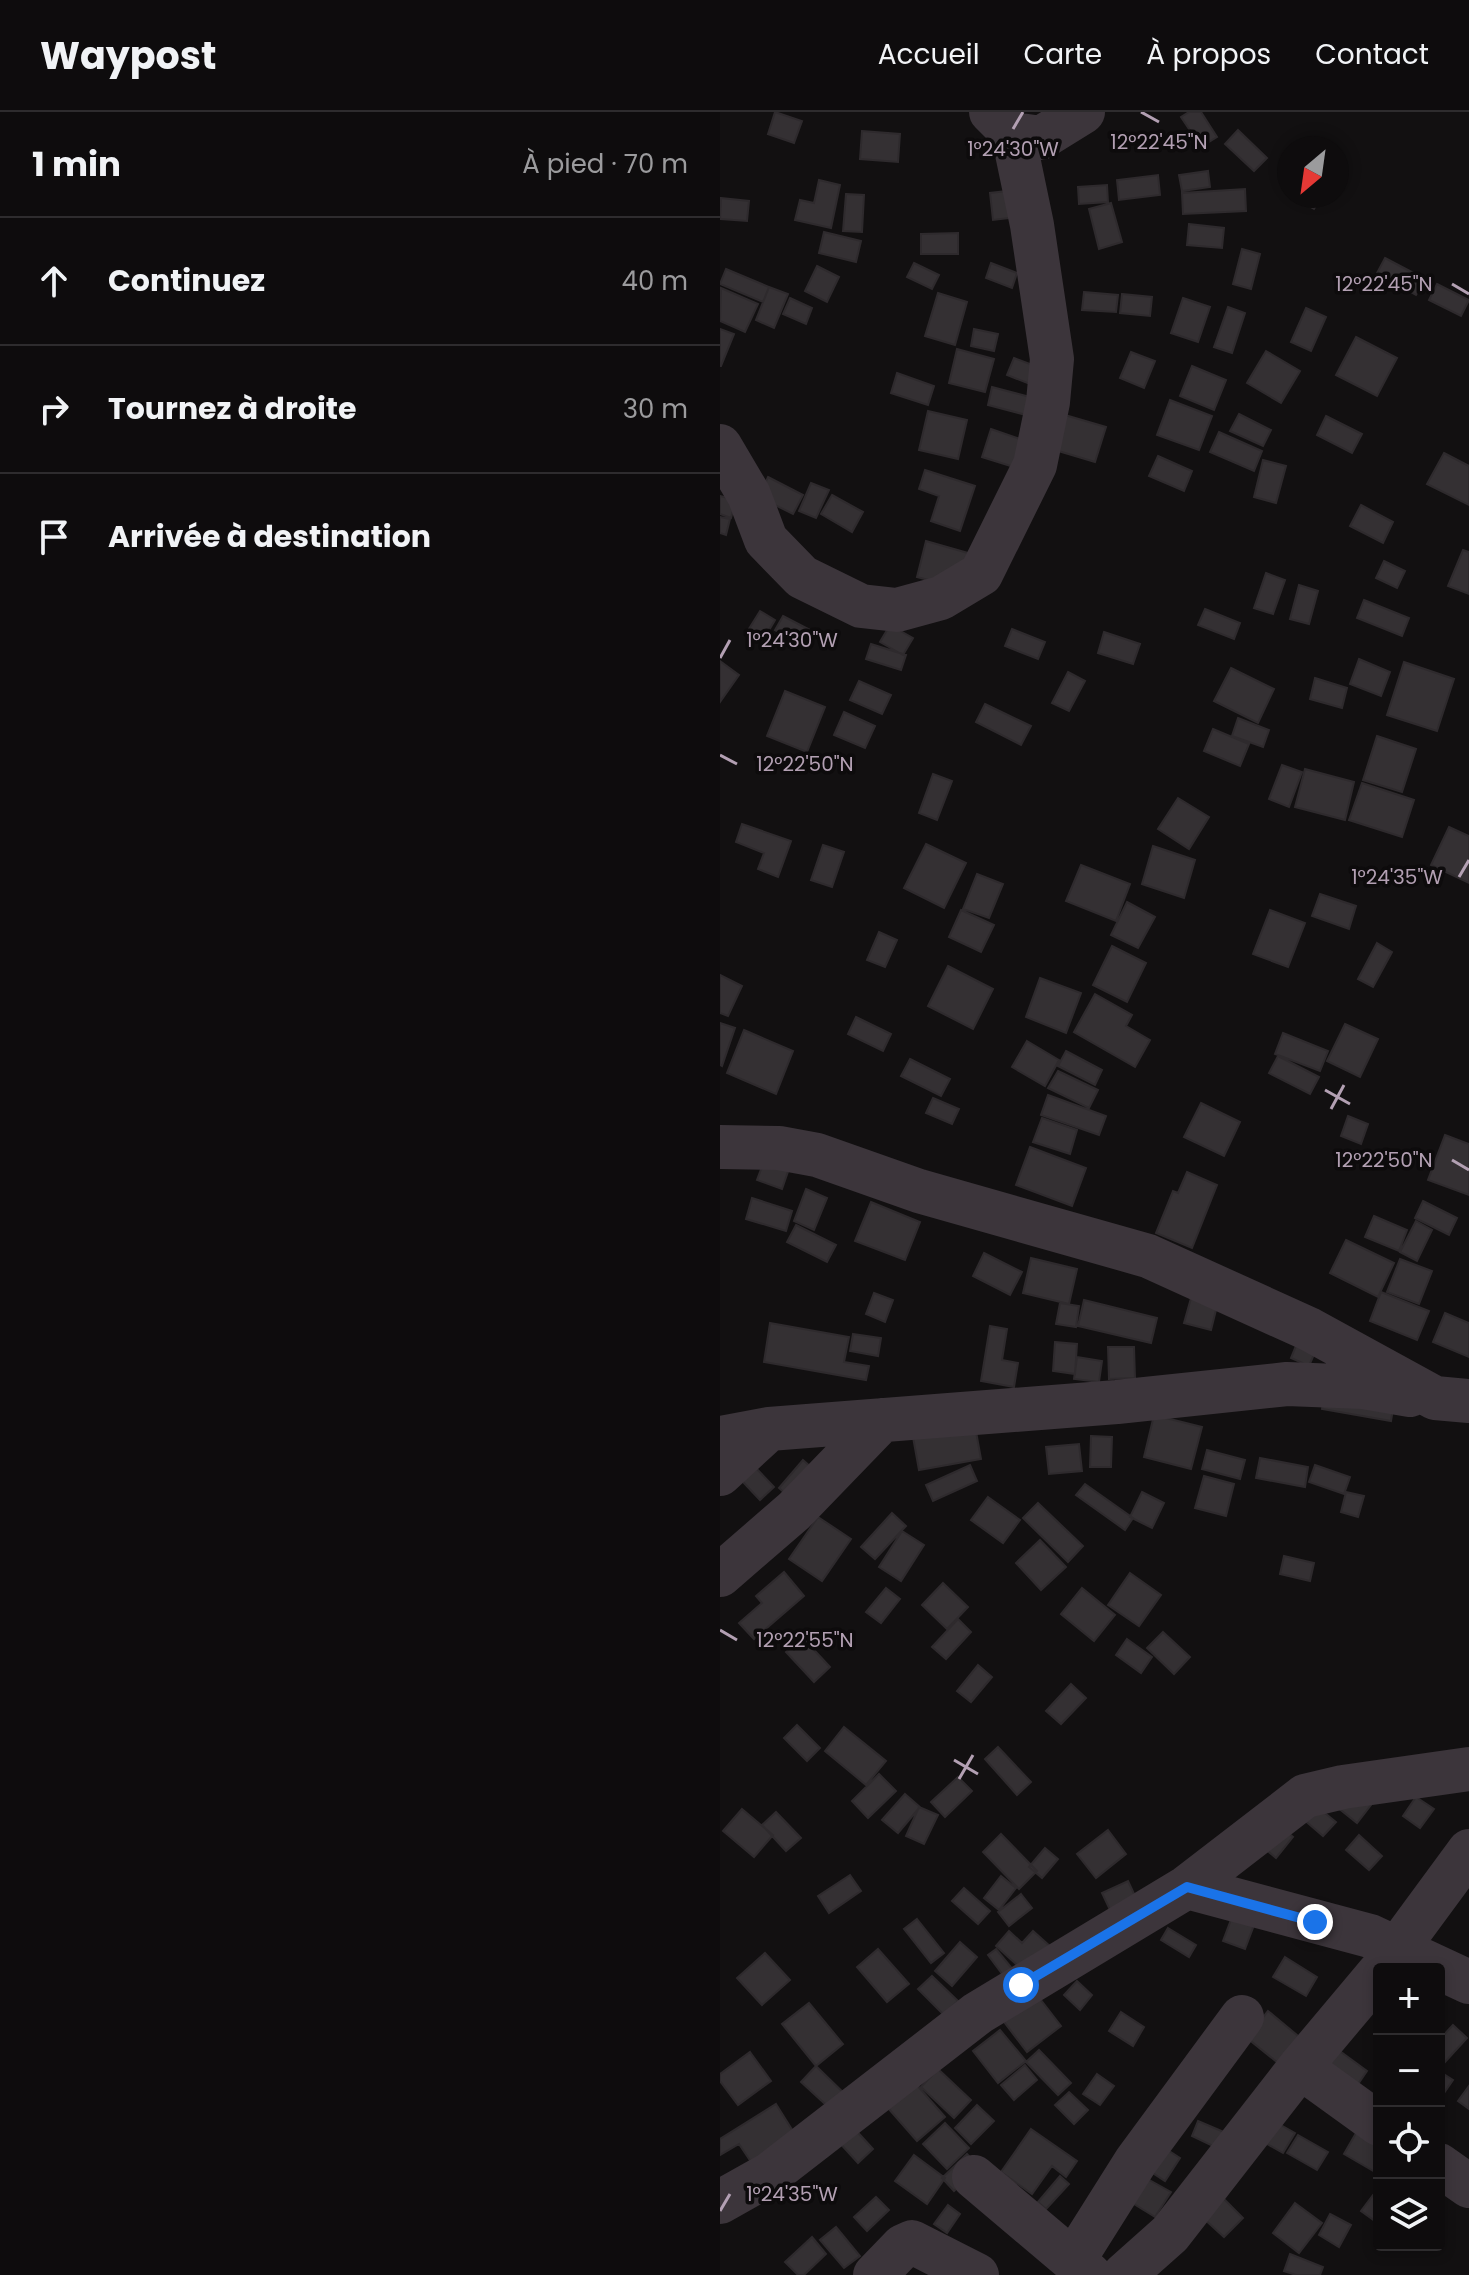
<!DOCTYPE html>
<html lang="fr">
<head>
<meta charset="utf-8">
<style>
  :root { --surface:#0e0c0d; --page:#1c1a1b; --text:#f1f3f6; --muted:#9b9b9d; --line:#2e2c2e }
  body { margin:0; font-family:Poppins,sans-serif; background:var(--page); color:var(--text) }
  .controls { position:absolute; right:24px; bottom:24px; display:grid; overflow:hidden; border-radius:8px; box-shadow:0 4px 12px #0003 }
  .controls button { width:72px; height:72px; display:grid; place-items:center; padding:0; border:0; border-bottom:2px solid var(--line); background:var(--surface); color:var(--text); font:40px sans-serif }
  .compass { position:absolute; left:557px; top:24px; width:72px; height:72px; border-radius:50%; background:var(--surface); box-shadow:0 4px 12px #0003; rotate:209deg }
  .stop { position:absolute; width:24px; height:24px; margin:-18px; border:6px solid #1a73e8; border-radius:50%; background:#fff }
  .stop.end { background:#1a73e8; border-color:#fff; box-shadow:0 2px 8px #0008 }
  .list { margin:0; padding:0; list-style:none }
  h2 { display:flex; justify-content:space-between; align-items:center; height:104px; margin:0; padding:0 32px; font-size:34px }
  h2 small { font-size:26px; font-weight:400; color:var(--muted) }
  .list li { display:grid; grid-template-columns:52px 1fr auto; gap:24px; align-items:center; box-sizing:border-box; height:128px; padding:0 32px; border-top:2px solid var(--line) }
  .list b { display:block; font-size:30px; white-space:nowrap }
  .list em { font-size:26px; font-style:normal; color:var(--muted) }
  .icon { flex:none; width:44px; height:44px; fill:none; stroke:currentColor; stroke-width:2; stroke-linecap:round; stroke-linejoin:round }
  .map { position:relative; flex:none; width:749px; height:2163px; overflow:hidden }
  header { display:flex; align-items:center; gap:48px; box-sizing:border-box; height:112px; padding:0 40px; background:var(--surface); border-bottom:2px solid var(--line) }
  header strong { font-size:38px }
  nav { display:flex; gap:44px; margin-inline-start:auto; font-size:28px }
  main { display:flex }
  aside { flex:1; background:var(--surface) }
  .map>svg:first-child { display:block }
</style>
</head>
<body>
<header>
<strong>Waypost</strong>
<nav><a>Accueil</a><a>Carte</a><a>À propos</a><a>Contact</a></nav>
</header>
<main>
<aside>
<h2>1 min<small>À pied · 70 m</small></h2>
<ul class="list">
<li><svg class="icon" aria-label="ahead" viewBox="0 0 24 24"><path d="M12 20V5M6 11l6-6 6 6"/></svg><div><b>Continuez</b></div><em>40 m</em></li>
<li><svg class="icon" aria-label="right" viewBox="0 0 24 24"><path d="M7 20v-9h11M14 6l5 5-5 5"/></svg><div><b>Tournez à droite</b></div><em>30 m</em></li>
<li><svg class="icon" aria-label="arrive" viewBox="0 0 24 24"><path d="M6 21V4h12l-3 4 3 4H6"/></svg><div><b>Arrivée à destination</b></div></li>
</ul>
</aside>
<div class="map">
<svg width="749" height="2163" viewBox="0 0 749 2163">
  <rect width="100%" height="100%" fill="#121011"/>
  <path fill="#343033" stroke="#2e2a2d" stroke-width="2" d="M55 0 82 9 74 31 48 22Z
    M469 0H481L497 25 481 35 461 5Z
    M518 18 547 46 534 59 505 32Z
    M142 19 180 22 178 50 140 47Z
    M488 59 490 75 462 79 459 63Z
    M438 63 440 83 399 88 397 68Z
    M99 68 120 73 111 116 75 108 80 88 94 91Z
    M387 73 388 90 359 92 358 75Z
    M313 76 316 103 273 108 270 81Z
    M525 77 526 99 463 102 462 81Z
    M126 82 144 83 142 120 123 119Z
    M572 84H602L594 97Z
    M1 86 29 89 27 109 0 107Z
    M391 91 402 130 379 137 369 97Z
    M469 112 504 116 502 136 467 133Z
    M104 120 141 129 136 150 99 141Z
    M238 121V142H201V122Z
    M522 137 540 142 531 177 513 172Z
    M665 146 705 167 696 183 657 161Z
    M194 151 219 163 212 177 187 165Z
    M271 151 297 161 292 176 266 166Z
    M97 154 119 165 107 190 85 179Z
    M6 157 49 175 43 190 0 172Z
    M717 172 749 188 741 204 709 188Z
    M49 175 68 182 54 216 36 208Z
    M1 176 38 192 25 220 0 209Z
    M364 180 398 183 396 200 362 198Z
    M218 181 247 190 235 233 205 224Z
    M402 182 432 185 430 204 400 201Z
    M70 186 92 196 86 212 63 202Z
    M463 186 490 195 478 230 451 221Z
    M508 195 525 201 512 241 494 235Z
    M586 196 606 205 591 239 571 230Z
    M0 217 14 222 1 254H0Z
    M254 217 278 222 274 239 251 234Z
    M636 225 677 246 657 284 616 263Z
    M237 237 274 247 265 280 229 271Z
    M546 239 580 259 561 291 527 271Z
    M411 240 435 249 424 276 400 266Z
    M294 246 321 256 315 274 287 263Z
    M472 254 506 268 494 298 460 284Z
    M177 261 214 274 208 293 171 281Z
    M272 275 310 285 306 303 268 293Z
    M450 288 492 304 479 338 437 323Z
    M208 299 247 308 238 347 199 338Z
    M519 302 551 318 543 334 510 319Z
    M345 303 386 315 375 350 335 338Z
    M606 304 642 322 632 341 597 323Z
    M271 317 306 329 297 356 262 345Z
    M499 320 542 339 534 359 490 340Z
    M724 341 749 354V393L707 372Z
    M438 344 472 359 464 379 429 364Z
    M543 348 566 354 556 391 534 385Z
    M205 358 255 374 240 419 211 409 219 384 199 377Z
    M48 365 83 383 73 402 39 385Z
    M91 371 109 378 96 406 79 399Z
    M112 383 143 400 132 420 101 402Z
    M0 384 16 388 11 406 0 402Z
    M641 393 673 410 663 431 630 414Z
    M0 405 10 407 6 423 0 421Z
    M206 429 248 441 239 476 197 465Z
    M743 438 749 440V482L728 474Z
    M664 449 685 459 677 476 656 466Z
    M546 461 565 468 553 502 534 496Z
    M579 473 598 479 589 512 570 507Z
    M644 488 689 506 682 524 637 506Z
    M485 497 520 511 514 527 478 513Z
    M40 499 55 508 42 530 27 520Z
    M63 504 90 518 82 533 55 518Z
    M170 513 193 526 183 543 160 530Z
    M292 517 325 530 318 547 285 534Z
    M384 520 420 532 413 552 378 541Z
    M151 532 186 543 181 558 146 547Z
    M639 547 670 560 661 584 630 572Z
    M0 549 19 563 0 590Z
    M684 550 734 567 717 619 667 603Z
    M511 556 554 577 538 611 494 589Z
    M348 560 365 569 349 599 332 591Z
    M595 566 627 576 622 596 590 587Z
    M139 569 171 583 162 602 130 588Z
    M65 579 105 595 87 640 47 624Z
    M265 592 311 614 301 633 256 610Z
    M124 600 155 614 145 636 114 623Z
    M518 606 549 618 543 635 512 624Z
    M493 617 529 632 520 654 484 639Z
    M657 624 696 637 682 680 643 668Z
    M562 653 582 660 569 695 549 687Z
    M585 657 634 670 625 708 575 695Z
    M213 662 232 669 217 708 199 701Z
    M642 671 694 688 682 725 629 708Z
    M458 686 489 705 469 737 438 717Z
    M22 712 71 729 58 765 38 757 44 741 16 730Z
    M729 715 749 724V771L711 753Z
    M206 732 246 751 224 796 184 776Z
    M103 733 124 740 112 775 91 768Z
    M433 734 475 748 464 786 422 772Z
    M361 753 410 772 396 809 346 789Z
    M257 762 283 772 269 806 243 797Z
    M600 782 636 794 629 817 592 804Z
    M407 790 435 805 418 836 391 823Z
    M241 798 274 813 261 840 229 825Z
    M550 798 585 811 568 855 533 842Z
    M159 820 177 828 165 855 147 848Z
    M657 831 672 840 653 875 638 867Z
    M392 834 426 851 407 890 373 873Z
    M228 854 273 877 253 917 208 894Z
    M0 863 22 874 8 904 0 901Z
    M320 866 361 881 346 921 306 905Z
    M375 882 412 903 406 914 430 928 415 955 354 920Z
    M136 905 171 922 163 939 128 922Z
    M0 911 15 916 2 954 0 953Z
    M625 912 658 927 640 965 607 949Z
    M24 918 73 939 56 982 7 961Z
    M563 921 608 939 600 959 555 942Z
    M307 929 339 948 325 974 292 955Z
    M346 939 382 958 375 973 338 954Z
    M558 944 599 965 590 982 549 961Z
    M190 947 230 967 221 984 181 964Z
    M338 959 378 978 369 996 328 976Z
    M328 983 386 1004 379 1023 321 1003Z
    M213 986 239 997 232 1012 206 1001Z
    M481 991 520 1010 504 1044 464 1025Z
    M628 1004 648 1012 641 1032 621 1024Z
    M322 1006 357 1018 350 1042 313 1030Z
    M725 1023 749 1032V1083L708 1068Z
    M310 1035 366 1056 352 1094 296 1073Z
    M49 1036 73 1045 62 1077 37 1068Z
    M467 1060 497 1073 472 1136 436 1121 453 1079 458 1081Z
    M86 1077 107 1086 94 1118 74 1109Z
    M32 1086 72 1099 66 1119 26 1107Z
    M703 1089 737 1106 729 1123 695 1106Z
    M151 1090 200 1110 185 1148 135 1129Z
    M654 1104 687 1118 679 1139 645 1125Z
    M696 1109 712 1118 697 1149 680 1140Z
    M76 1113 116 1133 107 1150 67 1130Z
    M626 1128 674 1151 658 1185 610 1161Z
    M264 1141 302 1160 290 1183 253 1164Z
    M311 1146 357 1157 349 1192 303 1181Z
    M680 1147 712 1159 699 1192 667 1180Z
    M661 1180 709 1199 697 1228 650 1209Z
    M154 1181 173 1188 165 1210 146 1202Z
    M471 1186 497 1194 491 1218 464 1211Z
    M364 1188 437 1206 431 1231 358 1214Z
    M340 1191 359 1194 356 1215 336 1212Z
    M725 1201 749 1211V1245L713 1230Z
    M586 1209 605 1217 589 1254 571 1246Z
    M50 1211 129 1225 124 1250 149 1254 146 1268 44 1250Z
    M270 1214 287 1217 282 1248 298 1251 294 1275 261 1269Z
    M133 1222 161 1226 158 1244 130 1239Z
    M335 1230 357 1232 355 1262 333 1259Z
    M388 1235H414L415 1266 389 1267Z
    M357 1245 382 1249 379 1270 354 1267Z
    M605 1280 674 1291 671 1309 602 1297Z
    M253 1303 261 1347 199 1358 191 1314Z
    M434 1303 482 1315 471 1357 424 1345Z
    M371 1324 392 1325 391 1355H370Z
    M359 1332 362 1359 329 1362 326 1335Z
    M487 1338 525 1348 520 1367 482 1357Z
    M540 1346 588 1355 585 1375 536 1366Z
    M83 1348 100 1363 76 1391 59 1376Z
    M250 1353 257 1369 213 1389 206 1373Z
    M595 1353 630 1365 624 1382 589 1370Z
    M35 1355 54 1375 40 1388 22 1369Z
    M484 1364 514 1372 506 1404 475 1396Z
    M365 1372 413 1406 405 1418 356 1383Z
    M422 1380 444 1391 432 1416 410 1405Z
    M626 1380 644 1384 638 1405 621 1400Z
    M268 1385 300 1408 283 1431 251 1408Z
    M318 1391 363 1434 348 1450 303 1406Z
    M172 1401 186 1414 155 1447 141 1435Z
    M98 1405 131 1427 102 1469 69 1447Z
    M182 1419 204 1433 181 1469 159 1455Z
    M320 1428 346 1455 321 1478 296 1451Z
    M564 1444 594 1451 590 1469 560 1462Z
    M64 1460 84 1484 34 1527 19 1511 42 1491 36 1484Z
    M410 1461 441 1483 419 1514 388 1493Z
    M223 1471 248 1495 227 1517 202 1493Z
    M166 1476 180 1487 161 1511 146 1500Z
    M362 1476 395 1503 374 1529 341 1502Z
    M238 1507 251 1520 226 1547 212 1535Z
    M443 1520 470 1545 454 1562 427 1536Z
    M82 1525 110 1555 94 1570 66 1540Z
    M407 1527 432 1545 421 1561 396 1543Z
    M258 1553 272 1565 251 1590 237 1579Z
    M351 1572 366 1586 341 1612 326 1599Z
    M77 1613 100 1636 87 1649 64 1626Z
    M124 1615 166 1649 146 1673 105 1639Z
    M278 1635 311 1670 297 1683 265 1647Z
    M159 1662 176 1679 148 1706 132 1689Z
    M238 1665 252 1679 225 1705 211 1690Z
    M185 1682 200 1695 178 1721 162 1708Z
    M658 1684 637 1711 607 1687Z
    M696 1685 714 1697 700 1716 683 1704Z
    M595 1693 616 1710 603 1724 583 1707Z
    M199 1695 218 1703 204 1732 186 1724Z
    M22 1697 53 1723 34 1745 3 1719Z
    M56 1700 81 1726 66 1739 42 1713Z
    M561 1715 573 1725 556 1746 544 1736Z
    M388 1718 406 1742 376 1766 357 1742Z
    M281 1722 317 1759 299 1777 263 1740Z
    M639 1723 662 1744 649 1758 626 1738Z
    M325 1736 338 1747 322 1766 309 1755Z
    M130 1763 141 1779 109 1801 98 1784Z
    M281 1764 296 1776 279 1798 264 1786Z
    M408 1769 416 1786 390 1798 382 1781Z
    M244 1776 270 1799 258 1812 232 1789Z
    M301 1782 312 1796 289 1814 278 1800Z
    M512 1805 534 1813 525 1837 503 1829Z
    M197 1807 224 1841 211 1851 184 1817Z
    M448 1816 476 1833 469 1845 441 1828Z
    M289 1819 302 1831 313 1819 331 1835 306 1861 276 1834Z
    M240 1830 257 1845 232 1874 215 1859Z
    M158 1837 189 1872 167 1890 137 1855Z
    M276 1837 295 1860 286 1867 268 1843Z
    M45 1841 70 1868 42 1893 17 1866Z
    M565 1845 597 1865 586 1884 553 1865Z
    M212 1864 238 1889 224 1903 198 1877Z
    M357 1869 372 1883 360 1898 344 1883Z
    M314 1879 341 1914 307 1940 281 1906Z
    M89 1891 123 1932 96 1954 62 1912Z
    M548 1899 589 1933 568 1959 527 1926Z
    M401 1900 424 1915 413 1934 389 1919Z
    M733 1913 747 1926 725 1950 719 1944V1928Z
    M280 1918 306 1949 278 1971 253 1939Z
    M617 1937 647 1959 636 1975 605 1952Z
    M319 1938 351 1971 338 1983 306 1950Z
    M30 1940 51 1969 18 1993 0 1969V1962Z
    M305 1953 317 1968 294 1988 281 1973Z
    M96 1954 130 1987 116 2002 81 1970Z
    M218 1957 251 1988 234 2006 201 1975Z
    M719 1959 733 1968 722 1984 719 1981Z
    M377 1962 394 1974 380 1993 363 1982Z
    M196 1972 225 2005 197 2029 168 1996Z
    M749 1974V1997L738 1989Z
    M349 1980 368 1998 354 2012 335 1993Z
    M56 1992 81 2032 37 2059 19 2032 0 2043V2027Z
    M257 1993 274 2009 251 2032 235 2016Z
    M478 2009 504 2020 497 2036 472 2024Z
    M225 2011 249 2036 227 2057 203 2032Z
    M559 2012 575 2021 563 2041 547 2032Z
    M132 2014 153 2037 138 2051 117 2028Z
    M311 2017 357 2049 346 2065 332 2054 312 2082 281 2060Z
    M636 2021 659 2034V2054L655 2060 624 2042Z
    M578 2023 608 2040 597 2058 567 2041Z
    M443 2035 460 2046 445 2069 428 2058Z
    M247 2042 259 2055 234 2079 222 2066Z
    M194 2043 225 2066 207 2092 175 2069Z
    M340 2064 349 2072 326 2097 318 2090Z
    M424 2065 451 2080 435 2105 409 2089Z
    M653 2083 659 2087V2112L641 2099Z
    M156 2085 169 2098 147 2119 134 2105Z
    M503 2086 523 2106 504 2125 483 2106Z
    M575 2091 602 2111 579 2141 553 2121Z
    M228 2093 240 2102 227 2121 214 2112Z
    M610 2102 631 2113 619 2135 599 2123Z
    M116 2115 140 2144 124 2156 100 2128Z
    M92 2125 106 2142 84 2163H78L65 2150Z
    M570 2142 603 2155 600 2163H576L564 2159Z"/>
  <g fill="none" stroke-linecap="round" stroke-linejoin="round">
    <path stroke="#3c353b" stroke-width="44" d="M271 0 293 22 321 26 363 0
      M0 334 29 383 46 428 82 465 141 494 177 498 221 486 261 462 315 353 328 290 332 247 312 113 293 22
      M0 1035 59 1036 97 1043 199 1079 428 1144 589 1217 715 1286 749 1289
      M0 1326 49 1317 397 1290 567 1272 643 1275 690 1283
      M0 1362 49 1317
      M0 1463 74 1399 162 1308
      M467 1775 650 1824 749 1870
      M663 1856 749 1739
      M580 1955 659 2012
      M719 2053 749 2074
      M254 2065 370 2163
      M0 2090 50 2062 258 1901 467 1775 585 1684 623 1675 749 1657
      M353 2149 416 2049 522 1905
      M155 2163 183 2134 192 2130 257 2163
      M404 2163 450 2122 580 1955 659 1861"/>
  </g>
  <g fill="none" stroke-linecap="round" stroke-linejoin="round">
    <path stroke="#1a73e8" stroke-width="10" d="M301 1873 467 1775 595 1810"/>
  </g>
  <path fill="none" stroke="#b3a0b3" stroke-width="3" d="M421 0 439 10M293 17 303 0M732 172 749 182M0 546 10 528M0 643 17 652M739 765 749 748M605 978 630 992M611 997 624 973M732 1048 749 1058M0 1518 17 1528M234 1648 258 1662M239 1667 253 1643M0 2099 10 2082"/>
  <g font-size="20" text-anchor="middle" fill="#b3a0b3" stroke="#0d0b0c" stroke-width="7" stroke-linejoin="round" paint-order="stroke">
    <text x="439" y="37">12°22'45"N</text>
    <text x="293" y="44">1°24'30"W</text>
    <text x="664" y="179">12°22'45"N</text>
    <text x="72" y="535">1°24'30"W</text>
    <text x="85" y="659">12°22'50"N</text>
    <text x="677" y="772">1°24'35"W</text>
    <text x="664" y="1055">12°22'50"N</text>
    <text x="85" y="1535">12°22'55"N</text>
    <text x="72" y="2089">1°24'35"W</text>
  </g>
</svg>
<div class="controls">
<button>+</button>
<button>−</button>
<button><svg class="icon" aria-label="locate" viewBox="0 0 24 24"><circle cx="12" cy="12" r="6"/><path d="M12 2v4M12 18v4M2 12h4M18 12h4"/></svg></button>
<button><svg class="icon" aria-label="layers" viewBox="0 0 24 24"><path d="M12 4l9 5-9 5-9-5zM3 14l9 5 9-5"/></svg></button>
</div>
<svg class="compass" viewBox="-18 -18 36 36"><path d="M0-13l5 13h-10z" fill="#e53935"/><path d="M0 13l5-13h-10z" fill="#9b9b9d"/></svg>
<div class="stop" style="left:301px;top:1873px"></div>
<div class="stop end" style="left:595px;top:1810px"></div>
</div>
</main>
</body>
</html>
